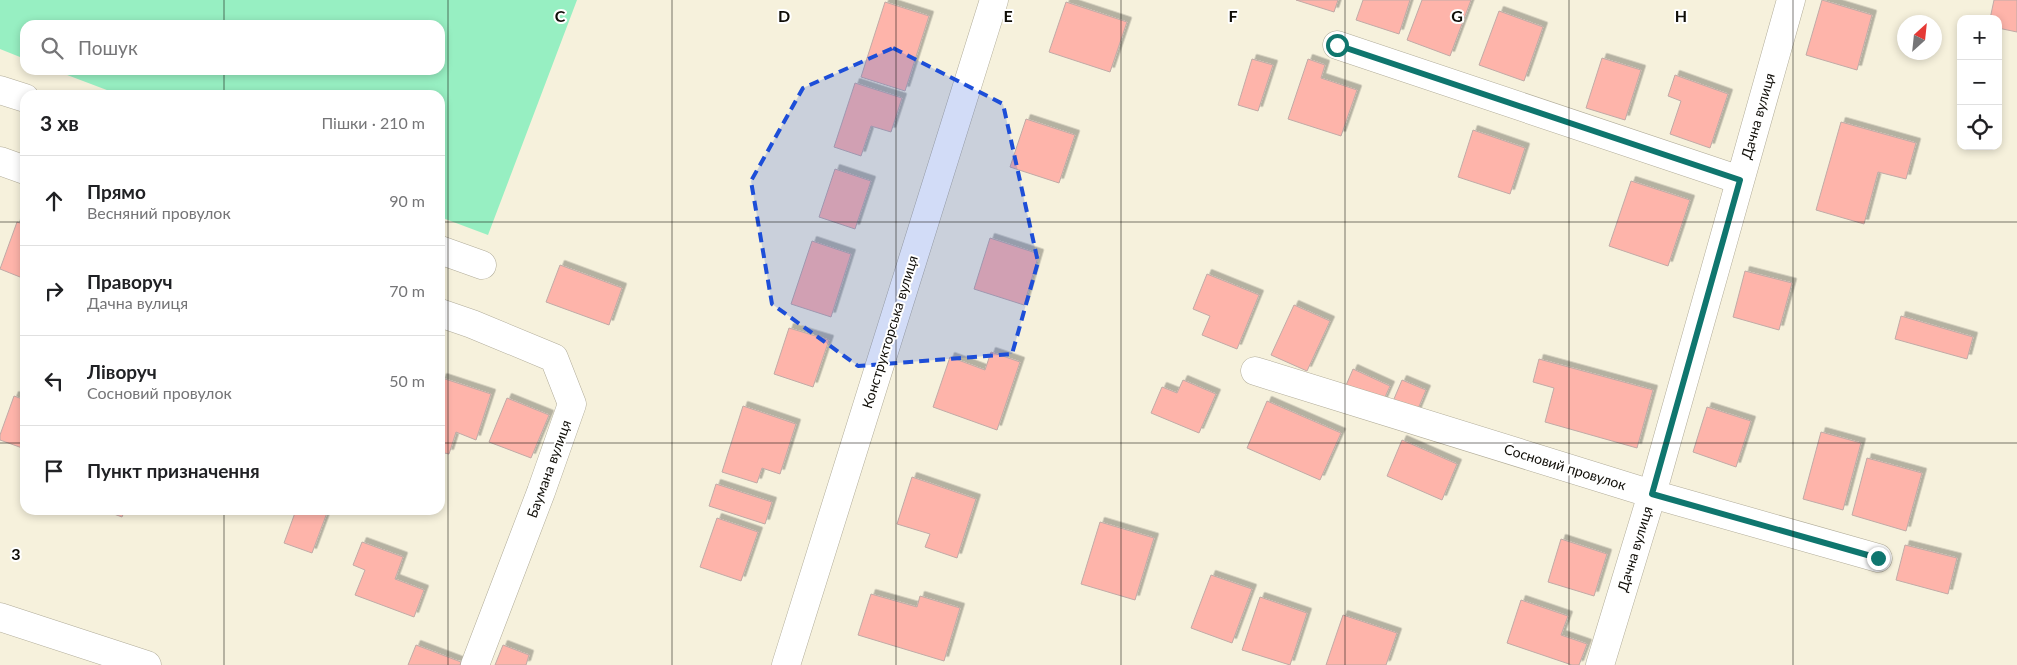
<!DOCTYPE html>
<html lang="uk">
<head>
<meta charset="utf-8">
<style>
  :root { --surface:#fff; --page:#f6f6f6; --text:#202124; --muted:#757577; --line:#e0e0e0 }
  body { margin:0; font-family:Lato,sans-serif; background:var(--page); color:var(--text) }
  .controls { position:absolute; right:15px; top:15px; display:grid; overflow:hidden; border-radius:10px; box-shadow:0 2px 8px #0003 }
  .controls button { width:45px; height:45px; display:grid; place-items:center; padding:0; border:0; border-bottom:1px solid var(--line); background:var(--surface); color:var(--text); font:25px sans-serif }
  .compass { position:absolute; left:1897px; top:15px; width:45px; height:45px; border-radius:50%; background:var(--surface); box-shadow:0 2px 8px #0003; rotate:27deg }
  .stop { position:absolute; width:15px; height:15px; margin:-11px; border:4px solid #0f766e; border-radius:50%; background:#fff }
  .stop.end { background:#0f766e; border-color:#fff; box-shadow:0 1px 5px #0008 }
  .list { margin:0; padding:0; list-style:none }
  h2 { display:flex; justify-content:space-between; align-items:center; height:65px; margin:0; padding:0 20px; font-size:21px }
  h2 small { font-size:16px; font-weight:400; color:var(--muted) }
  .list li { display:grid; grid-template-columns:32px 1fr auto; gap:15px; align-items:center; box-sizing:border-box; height:90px; padding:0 20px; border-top:1px solid var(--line) }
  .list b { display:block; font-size:19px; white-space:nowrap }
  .list p { margin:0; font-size:16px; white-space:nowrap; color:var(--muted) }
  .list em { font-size:16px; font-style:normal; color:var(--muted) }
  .icon { flex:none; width:28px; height:28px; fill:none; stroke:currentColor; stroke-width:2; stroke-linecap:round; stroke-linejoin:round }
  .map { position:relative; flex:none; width:2017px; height:665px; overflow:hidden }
  .search { position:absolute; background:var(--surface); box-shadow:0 2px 8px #0003; left:20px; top:20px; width:425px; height:55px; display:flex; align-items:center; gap:12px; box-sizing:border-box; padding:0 18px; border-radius:15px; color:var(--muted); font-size:19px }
  .panel { position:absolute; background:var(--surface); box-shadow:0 2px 8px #0003; left:20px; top:90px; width:425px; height:425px; border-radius:15px }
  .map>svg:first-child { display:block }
</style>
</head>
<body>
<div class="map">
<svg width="2017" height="665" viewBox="0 0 2017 665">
  <defs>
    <filter id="shadow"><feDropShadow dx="4.5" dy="-4.5" stdDeviation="0" flood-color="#0004"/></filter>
  </defs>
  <rect width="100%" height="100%" fill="#f6f1dc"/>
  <path fill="#97efc2" d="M0 0H577L488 235 440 217V95H120L54 70H440V25H25V59L0 49Z"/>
  <path fill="#feb4aa" stroke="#c1aaa6" filter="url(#shadow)" d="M1296 0H1338L1334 12Z
    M1363 0H1410L1399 34 1356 20Z
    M1422 0H1471L1450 56 1407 40Z
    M1822 0 1872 15 1857 70 1806 55Z
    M1994 0H2017V32L1998 28V19H1990Z
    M885 2 929 16 905 91 861 77Z
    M1066 2 1127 22 1110 72 1049 52Z
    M1499 11 1543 27 1524 81 1479 65Z
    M1602 58 1641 70 1625 120 1586 108Z
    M1252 59 1273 65 1258 111 1238 105Z
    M1308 59 1325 65 1321 78 1357 90 1341 136 1288 119Z
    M1675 75 1728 94 1710 148 1670 134 1681 101 1668 96Z
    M855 83 902 98 891 132 871 126 861 156 834 147Z
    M1026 119 1075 135 1059 183 1010 167Z
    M1841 122 1916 143 1906 179 1878 172 1864 224 1816 210Z
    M1473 130 1525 148 1510 194 1458 177Z
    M835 169 871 181 855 229 819 217Z
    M1631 181 1690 200 1668 266 1609 246Z
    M17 222 25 225V279L0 269Z
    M990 238 1039 254 1024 305 974 289Z
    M812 241 851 254 831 317 791 304Z
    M560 265 622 288 609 325 546 302Z
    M1745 271 1792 283 1779 330 1733 317Z
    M1207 274 1259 295 1237 349 1202 335 1210 316 1193 309Z
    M1294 305 1330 321 1307 371 1271 355Z
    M1901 316 1973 337 1967 359 1895 339Z
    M789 328 829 340 813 387 774 374Z
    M991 352 1020 362 997 430 933 407 950 357 985 370Z
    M1539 359 1653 390 1637 448 1545 422 1554 388 1533 382Z
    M1353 369 1390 386 1381 406 1344 390Z
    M442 378 491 394 476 440 456 432 449 454 440 452V384Z
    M1183 380 1216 394 1199 433 1151 413 1162 387 1177 393Z
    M1402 380 1426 390 1415 416 1391 406Z
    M14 396 25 400V449L0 440V435Z
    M507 398 549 415 531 458 489 442Z
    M1267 401 1341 433 1320 480 1247 448Z
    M743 406 796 424 780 474 762 468 757 483 722 472Z
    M1707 407 1751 421 1736 467 1693 452Z
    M1821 432 1861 443 1843 510 1803 499Z
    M1402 440 1457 464 1442 500 1387 476Z
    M1867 458 1922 473 1906 531 1852 515Z
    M912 477 976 499 957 558 925 547 930 534 897 524Z
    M716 484 772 502 765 524 709 506Z
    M103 510H125L122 517Z
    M296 510H328L312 553 284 543Z
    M717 518 758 532 741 581 700 567Z
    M1100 522 1154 538 1135 600 1081 584Z
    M1561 539 1607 554 1594 596 1548 582Z
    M362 542 403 557 395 579 424 590 414 617 355 595 365 570 353 565Z
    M1905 545 1957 558 1948 594 1896 580Z
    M1211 575 1252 589 1232 643 1191 628Z
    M871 594 917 607 920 596 960 608 944 661 858 635Z
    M1260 597 1307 613 1290 665 1242 650Z
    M1521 600 1568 616 1561 635 1587 644 1579 665H1572L1507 643Z
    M1343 615 1397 633 1386 665H1326Z
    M416 645 461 662 460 665H408Z
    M503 645 529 655 526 665H495Z"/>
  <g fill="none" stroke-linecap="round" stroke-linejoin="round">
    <defs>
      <path id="minor" d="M1337 45 1740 180
        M0 90 25 98
        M0 161 25 170
        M440 250 482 265
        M440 313 472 324 554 358 572 404 541 492 475 665
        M1255 371 1652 494 1878 558
        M0 617 147 665
        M786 665 994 0
        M1600 665 1652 494 1791 0"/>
    </defs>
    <use href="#minor" stroke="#b1ac99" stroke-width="29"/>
    <use href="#minor" stroke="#fff" stroke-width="28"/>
  </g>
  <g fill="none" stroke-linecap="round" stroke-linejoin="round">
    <path stroke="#0f766e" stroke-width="6" d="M1337 45 1740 180 1652 494 1878 558"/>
  </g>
  <path fill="#1d4ed8" fill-opacity="0.2" stroke="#1d4ed8" stroke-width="4" stroke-dasharray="10 6" stroke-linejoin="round" d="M893 48 1003 104 1038 262 1012 354 858 366 772 304 751 181 803 88Z"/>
  <path fill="none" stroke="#0f0d07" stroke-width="1" stroke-opacity="0.55" d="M224 0V25M448 0V665M672 0V665M896 0V665M1121 0V665M1345 0V665M1569 0V665M1793 0V665M224 70V95M0 222H25M440 222H2017M0 443H25M440 443H2017M224 510V665"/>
  <g text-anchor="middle" stroke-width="4" stroke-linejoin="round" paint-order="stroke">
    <g font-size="14" fill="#0f0d07" stroke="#fff">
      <text transform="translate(1758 116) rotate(-74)" y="5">Дачна вулиця</text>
      <text transform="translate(890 332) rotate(-73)" y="5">Конструкторська вулиця</text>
      <text transform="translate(1565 467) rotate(17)" y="5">Сосновий провулок</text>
      <text transform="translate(549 469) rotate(-70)" y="5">Баумана вулиця</text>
      <text transform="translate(1635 549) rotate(-73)" y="5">Дачна вулиця</text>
    </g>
  </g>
  <g font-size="16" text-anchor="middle" font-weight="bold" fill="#0f0d07" stroke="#fff" stroke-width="4" stroke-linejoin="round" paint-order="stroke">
    <text x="560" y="22">C</text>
    <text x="784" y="22">D</text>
    <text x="1008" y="22">E</text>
    <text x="1233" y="22">F</text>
    <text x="1457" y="22">G</text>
    <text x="1681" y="22">H</text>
    <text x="16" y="560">3</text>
  </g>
</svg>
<div class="controls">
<button>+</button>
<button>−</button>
<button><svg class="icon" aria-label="locate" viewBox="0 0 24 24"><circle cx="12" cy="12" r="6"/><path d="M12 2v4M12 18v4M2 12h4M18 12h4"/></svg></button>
</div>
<svg class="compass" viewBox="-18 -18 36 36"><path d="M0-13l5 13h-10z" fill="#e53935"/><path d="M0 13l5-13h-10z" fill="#757577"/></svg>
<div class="stop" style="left:1337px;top:45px"></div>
<div class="stop end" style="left:1878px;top:558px"></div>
<div class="search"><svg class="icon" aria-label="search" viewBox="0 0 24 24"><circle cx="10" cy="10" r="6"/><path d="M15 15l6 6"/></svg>Пошук</div>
<section class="panel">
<h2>3 хв<small>Пішки · 210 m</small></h2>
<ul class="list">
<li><svg class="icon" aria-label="ahead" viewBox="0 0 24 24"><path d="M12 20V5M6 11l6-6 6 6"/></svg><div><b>Прямо</b><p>Весняний провулок</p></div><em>90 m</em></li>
<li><svg class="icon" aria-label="right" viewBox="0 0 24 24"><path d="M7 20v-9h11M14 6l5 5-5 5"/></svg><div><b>Праворуч</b><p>Дачна вулиця</p></div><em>70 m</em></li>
<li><svg class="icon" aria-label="left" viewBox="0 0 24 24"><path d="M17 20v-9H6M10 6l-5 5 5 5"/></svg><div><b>Ліворуч</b><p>Сосновий провулок</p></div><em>50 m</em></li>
<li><svg class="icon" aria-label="arrive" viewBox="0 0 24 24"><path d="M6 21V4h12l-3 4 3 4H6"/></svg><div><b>Пункт призначення</b></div></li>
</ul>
</section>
</div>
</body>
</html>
